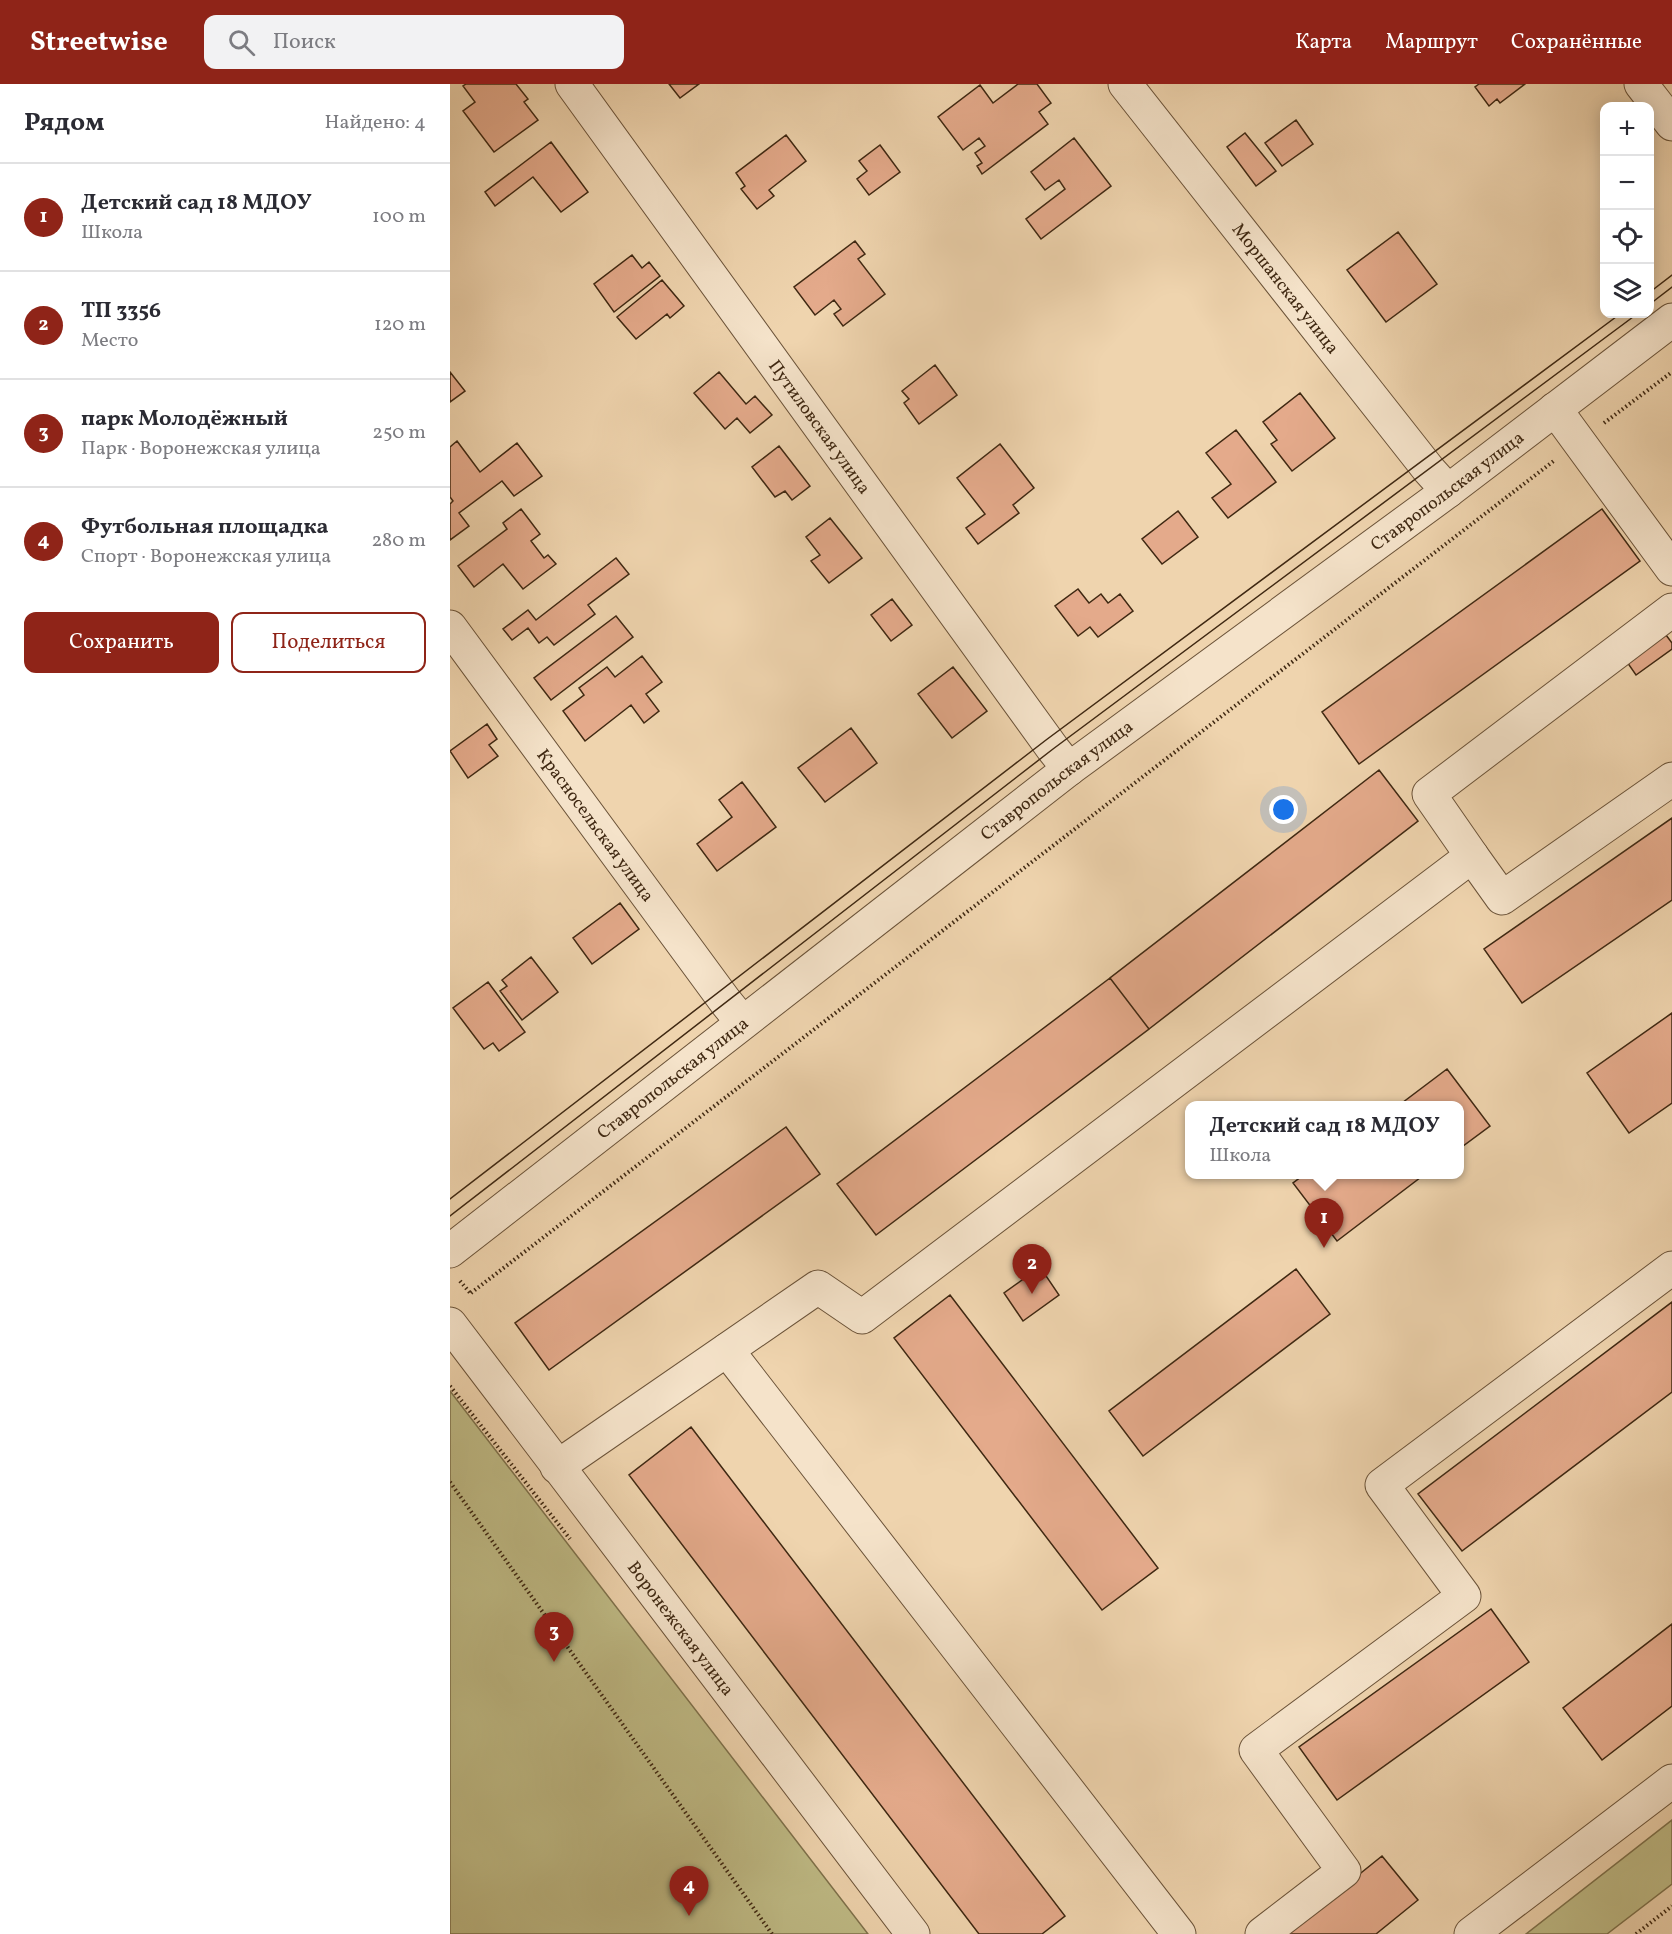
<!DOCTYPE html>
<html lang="ru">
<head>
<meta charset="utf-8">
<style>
  :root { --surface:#fff; --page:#f2f2f3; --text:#2b2b33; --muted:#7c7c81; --line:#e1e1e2; --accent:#8f2418 }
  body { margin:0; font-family:Vollkorn,serif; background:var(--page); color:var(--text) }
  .controls { position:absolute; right:18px; top:18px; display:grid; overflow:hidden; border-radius:12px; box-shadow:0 3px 15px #0003 }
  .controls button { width:54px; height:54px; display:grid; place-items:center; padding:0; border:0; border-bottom:2px solid var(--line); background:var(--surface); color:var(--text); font:30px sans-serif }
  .you { position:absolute; left:834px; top:726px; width:21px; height:21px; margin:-15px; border:4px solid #fff; border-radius:50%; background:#1a73e8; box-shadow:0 0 0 9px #1a73e833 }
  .badge { display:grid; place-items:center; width:39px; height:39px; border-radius:50%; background:var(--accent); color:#fff; font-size:20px; font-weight:700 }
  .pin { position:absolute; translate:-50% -50px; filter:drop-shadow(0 2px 3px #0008) }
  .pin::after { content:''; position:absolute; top:32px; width:21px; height:18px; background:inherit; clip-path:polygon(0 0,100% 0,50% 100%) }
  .popup { position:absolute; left:735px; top:1017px; width:279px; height:78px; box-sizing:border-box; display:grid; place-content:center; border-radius:12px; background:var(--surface); filter:drop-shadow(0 2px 4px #0005); font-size:20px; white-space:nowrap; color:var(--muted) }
  .popup b { font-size:22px; color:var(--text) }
  .popup::after { content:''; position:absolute; left:50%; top:100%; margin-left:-12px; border:12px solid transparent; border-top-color:var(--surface) }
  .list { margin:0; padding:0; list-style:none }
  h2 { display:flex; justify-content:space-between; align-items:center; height:78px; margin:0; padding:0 24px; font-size:26px }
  h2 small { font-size:20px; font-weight:400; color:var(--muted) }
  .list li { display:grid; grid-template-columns:39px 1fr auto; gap:18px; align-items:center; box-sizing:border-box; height:108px; padding:0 24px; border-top:2px solid var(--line) }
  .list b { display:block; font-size:22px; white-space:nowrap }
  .list p { margin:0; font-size:20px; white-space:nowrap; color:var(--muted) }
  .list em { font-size:20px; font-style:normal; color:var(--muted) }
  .actions { display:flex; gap:12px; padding:18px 24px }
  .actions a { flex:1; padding:14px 0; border:2px solid var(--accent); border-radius:12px; text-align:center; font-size:21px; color:var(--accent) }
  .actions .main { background:var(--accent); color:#fff }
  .icon { flex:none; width:33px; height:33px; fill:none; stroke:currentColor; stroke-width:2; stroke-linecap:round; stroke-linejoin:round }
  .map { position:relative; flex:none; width:1222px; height:1850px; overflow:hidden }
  header { display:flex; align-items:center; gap:36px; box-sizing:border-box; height:84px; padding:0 30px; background:var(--accent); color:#fff }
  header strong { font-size:28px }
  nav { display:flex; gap:33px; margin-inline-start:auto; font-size:21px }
  .search { width:420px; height:54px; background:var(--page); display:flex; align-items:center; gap:15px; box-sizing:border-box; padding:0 21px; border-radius:12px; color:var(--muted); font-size:22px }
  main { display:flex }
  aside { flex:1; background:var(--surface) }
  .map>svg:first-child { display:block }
</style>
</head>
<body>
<header>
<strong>Streetwise</strong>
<div class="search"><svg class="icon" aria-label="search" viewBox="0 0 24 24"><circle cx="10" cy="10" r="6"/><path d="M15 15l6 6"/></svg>Поиск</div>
<nav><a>Карта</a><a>Маршрут</a><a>Сохранённые</a></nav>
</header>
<main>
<aside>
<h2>Рядом<small>Найдено: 4</small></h2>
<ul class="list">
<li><span class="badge">1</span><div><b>Детский сад 18 МДОУ</b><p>Школа</p></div><em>100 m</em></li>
<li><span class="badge">2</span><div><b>ТП 3356</b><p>Место</p></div><em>120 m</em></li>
<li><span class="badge">3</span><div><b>парк Молодёжный</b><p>Парк · Воронежская улица</p></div><em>250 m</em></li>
<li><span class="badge">4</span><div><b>Футбольная площадка</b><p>Спорт · Воронежская улица</p></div><em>280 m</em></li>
</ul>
<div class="actions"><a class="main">Сохранить</a><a>Поделиться</a></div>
</aside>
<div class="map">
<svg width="1222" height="1850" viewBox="0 0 1222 1850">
  <rect width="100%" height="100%" fill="#efd4ae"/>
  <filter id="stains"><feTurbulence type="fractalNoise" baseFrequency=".00333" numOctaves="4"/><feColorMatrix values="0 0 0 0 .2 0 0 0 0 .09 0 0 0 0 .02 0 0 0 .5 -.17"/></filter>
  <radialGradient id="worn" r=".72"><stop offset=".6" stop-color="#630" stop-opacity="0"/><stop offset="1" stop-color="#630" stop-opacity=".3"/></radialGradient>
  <path fill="#bfbb86" stroke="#7f724c" stroke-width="1.5" d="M0 1307 418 1850H0Z
    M1222 1736V1800L1157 1850H1076Z"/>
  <path fill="#e4aa8b" stroke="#3f2812" stroke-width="1.5" d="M16 0H66L78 15 74 18 88 36 44 68 13 27 25 18 13 2Z
    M219 0H249L230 14Z
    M568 0H587L601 19 589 28 598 40 532 90 527 82 532 79 525 69 535 62 529 54 513 66 488 33 530 1 543 19Z
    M1029 0H1075L1050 19 1047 15 1039 22 1025 3Z
    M846 36 863 60 832 82 815 59Z
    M795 49 826 87 806 102 777 63Z
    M336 51 356 77 319 106 324 112 307 125 291 105 295 102 286 89Z
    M624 54 661 102 591 155 576 135 615 105 609 96 595 106 581 88Z
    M101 58 138 108 111 128 83 93 45 122 35 108Z
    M430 61 450 88 419 111 407 95 417 87 409 77Z
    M948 148 987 200 936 238 897 186Z
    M405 157 415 170 408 175 435 210 393 242 384 230 391 225 384 216 365 231 344 203Z
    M182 171 192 184 199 178 210 192 164 228 144 200Z
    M212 196 234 222 220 234 217 230 186 255 167 233Z
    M485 281 507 311 469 340 454 319 459 315 452 307Z
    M0 288 15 307 0 318Z
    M269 288 296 320 305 312 322 331 300 349 287 334 275 345 244 309Z
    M850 309 885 354 842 387 821 360 827 356 813 338Z
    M786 346 826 398 778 434 762 414 781 400 756 369Z
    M7 357 30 388 67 359 92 392 64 412 52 397 9 429 19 442 0 456V420L3 417 0 413V363Z
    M550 360 584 404 563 421 569 429 528 460 516 444 535 430 507 394Z
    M329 362 360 402 342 416 335 407 325 413 302 383Z
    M71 425 90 450 81 457 94 474 98 471 106 480 73 505 53 480 24 503 8 482 57 445 53 439Z
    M1152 425 1190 477 909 680 872 628Z
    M728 427 748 453 712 480 692 455Z
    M380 434 412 474 379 499 361 477 370 471 356 453Z
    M166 474 179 490 138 521 145 530 104 561 97 553 89 559 78 544 62 556 53 545 78 526 86 536Z
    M628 505 639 519 651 510 658 519 670 510 683 527 648 553 640 543 628 552 605 522Z
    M442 515 462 541 441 557 421 531Z
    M166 532 183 553 101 616 84 594Z
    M1216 551 1222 559V565L1186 591 1177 578Z
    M192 572 212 598 196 610 209 627 194 639 181 621 135 657 113 627 134 611 129 604 157 583 165 593Z
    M503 583 537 627 502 654 468 610Z
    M37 640 47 655 39 661 48 672 18 694 0 667Z
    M401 644 427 679 375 718 348 684Z
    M929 686 968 737 699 945 660 894Z
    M292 698 326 743 267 787 247 760 282 733 269 716Z
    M1222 734V816L1072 919 1034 865Z
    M170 819 189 845 142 880 123 854Z
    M81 873 108 908 72 936 50 907 57 902 52 896Z
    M660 894 699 945 426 1151 387 1100Z
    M38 898 75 948 49 967 43 959 34 965 3 924Z
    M1222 929V1019L1179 1049 1137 989Z
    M997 985 1040 1042 1009 1065V1022H948Z
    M336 1043 370 1090 99 1286 65 1239Z
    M855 1090H975L887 1157 843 1099Z
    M590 1183 609 1211 573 1237 554 1209Z
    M846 1185 880 1230 693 1372 659 1327Z
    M500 1211 708 1484 652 1526 444 1254Z
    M1222 1218V1308L1012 1467 968 1410Z
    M241 1343 615 1832 592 1850H529L179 1391Z
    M1041 1525 1079 1578 887 1716 849 1663Z
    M1222 1540V1622L1152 1676 1113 1624Z
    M932 1772 968 1816 926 1850H835Z"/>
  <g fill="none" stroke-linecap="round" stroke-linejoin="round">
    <defs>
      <g id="minor">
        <path id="s1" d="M122 0 603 665 619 685"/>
        <path id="s2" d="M675 0 979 386 998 407"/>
        <path d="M1191 0 1222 40"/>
        <path d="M1105 325 1222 485"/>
        <path id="s3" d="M0 543 275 917 292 938"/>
        <path d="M1022 772 1052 814 1222 695"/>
        <path id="s4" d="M0 1167 619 685 998 407 1222 236"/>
        <path id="s5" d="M0 1240 463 1850"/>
        <path d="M277 1266 729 1850"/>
        <path d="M107 1383 368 1203 412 1233 1022 772 979 710 1222 526"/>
        <path d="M812 1850 894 1787 806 1666 1014 1512 932 1401 1222 1184"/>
        <path d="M1021 1850 1222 1697"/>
      </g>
    </defs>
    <use href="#minor" stroke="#6b5339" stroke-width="35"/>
    <path stroke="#3f2812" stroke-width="4" stroke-dasharray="1.5 3" stroke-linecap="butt" d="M1154 339 1222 288
      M10 1197 21 1210
      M21 1209 1105 376
      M0 1302 120 1455
      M0 1398 322 1850
      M1186 1850 1222 1822"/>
    <use href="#minor" stroke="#f5e3ca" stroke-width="33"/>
    <path stroke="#3f2812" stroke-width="1.5" d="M1200 208 1222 191
      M1200 220 1222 203
      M0 1115 596 656 1170 230
      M0 1132 603 665 1187 230"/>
  </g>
  <g text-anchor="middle" stroke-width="4.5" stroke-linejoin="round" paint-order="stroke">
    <g font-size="18" fill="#3f2812" stroke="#f5e3ca">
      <text dy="6" stroke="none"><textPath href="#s2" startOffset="260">Моршанская улица</textPath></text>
      <text dy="6" stroke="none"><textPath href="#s1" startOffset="423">Путиловская улица</textPath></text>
      <text dy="6" stroke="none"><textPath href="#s4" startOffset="1254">Ставропольская улица</textPath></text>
      <text dy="6" stroke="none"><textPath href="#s4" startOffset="768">Ставропольская улица</textPath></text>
      <text dy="6" stroke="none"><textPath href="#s3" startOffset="246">Красносельская улица</textPath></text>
      <text dy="6" stroke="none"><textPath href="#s4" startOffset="282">Ставропольская улица</textPath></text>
      <text dy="6" stroke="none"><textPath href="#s5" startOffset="382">Воронежская улица</textPath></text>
    </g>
  </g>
  <rect width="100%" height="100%" filter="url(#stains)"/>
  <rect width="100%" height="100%" fill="url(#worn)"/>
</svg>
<div class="controls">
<button>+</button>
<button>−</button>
<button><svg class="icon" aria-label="locate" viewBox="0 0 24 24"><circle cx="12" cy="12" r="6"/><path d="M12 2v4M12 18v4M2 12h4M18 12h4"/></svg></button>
<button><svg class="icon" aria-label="layers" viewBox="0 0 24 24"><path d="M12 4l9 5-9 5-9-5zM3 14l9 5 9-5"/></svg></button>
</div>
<div class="you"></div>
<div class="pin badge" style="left:874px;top:1164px">1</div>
<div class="popup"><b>Детский сад 18 МДОУ</b>Школа</div>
<div class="pin badge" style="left:582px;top:1210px">2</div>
<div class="pin badge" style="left:104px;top:1578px">3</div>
<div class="pin badge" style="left:239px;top:1832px">4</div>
</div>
</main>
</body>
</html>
